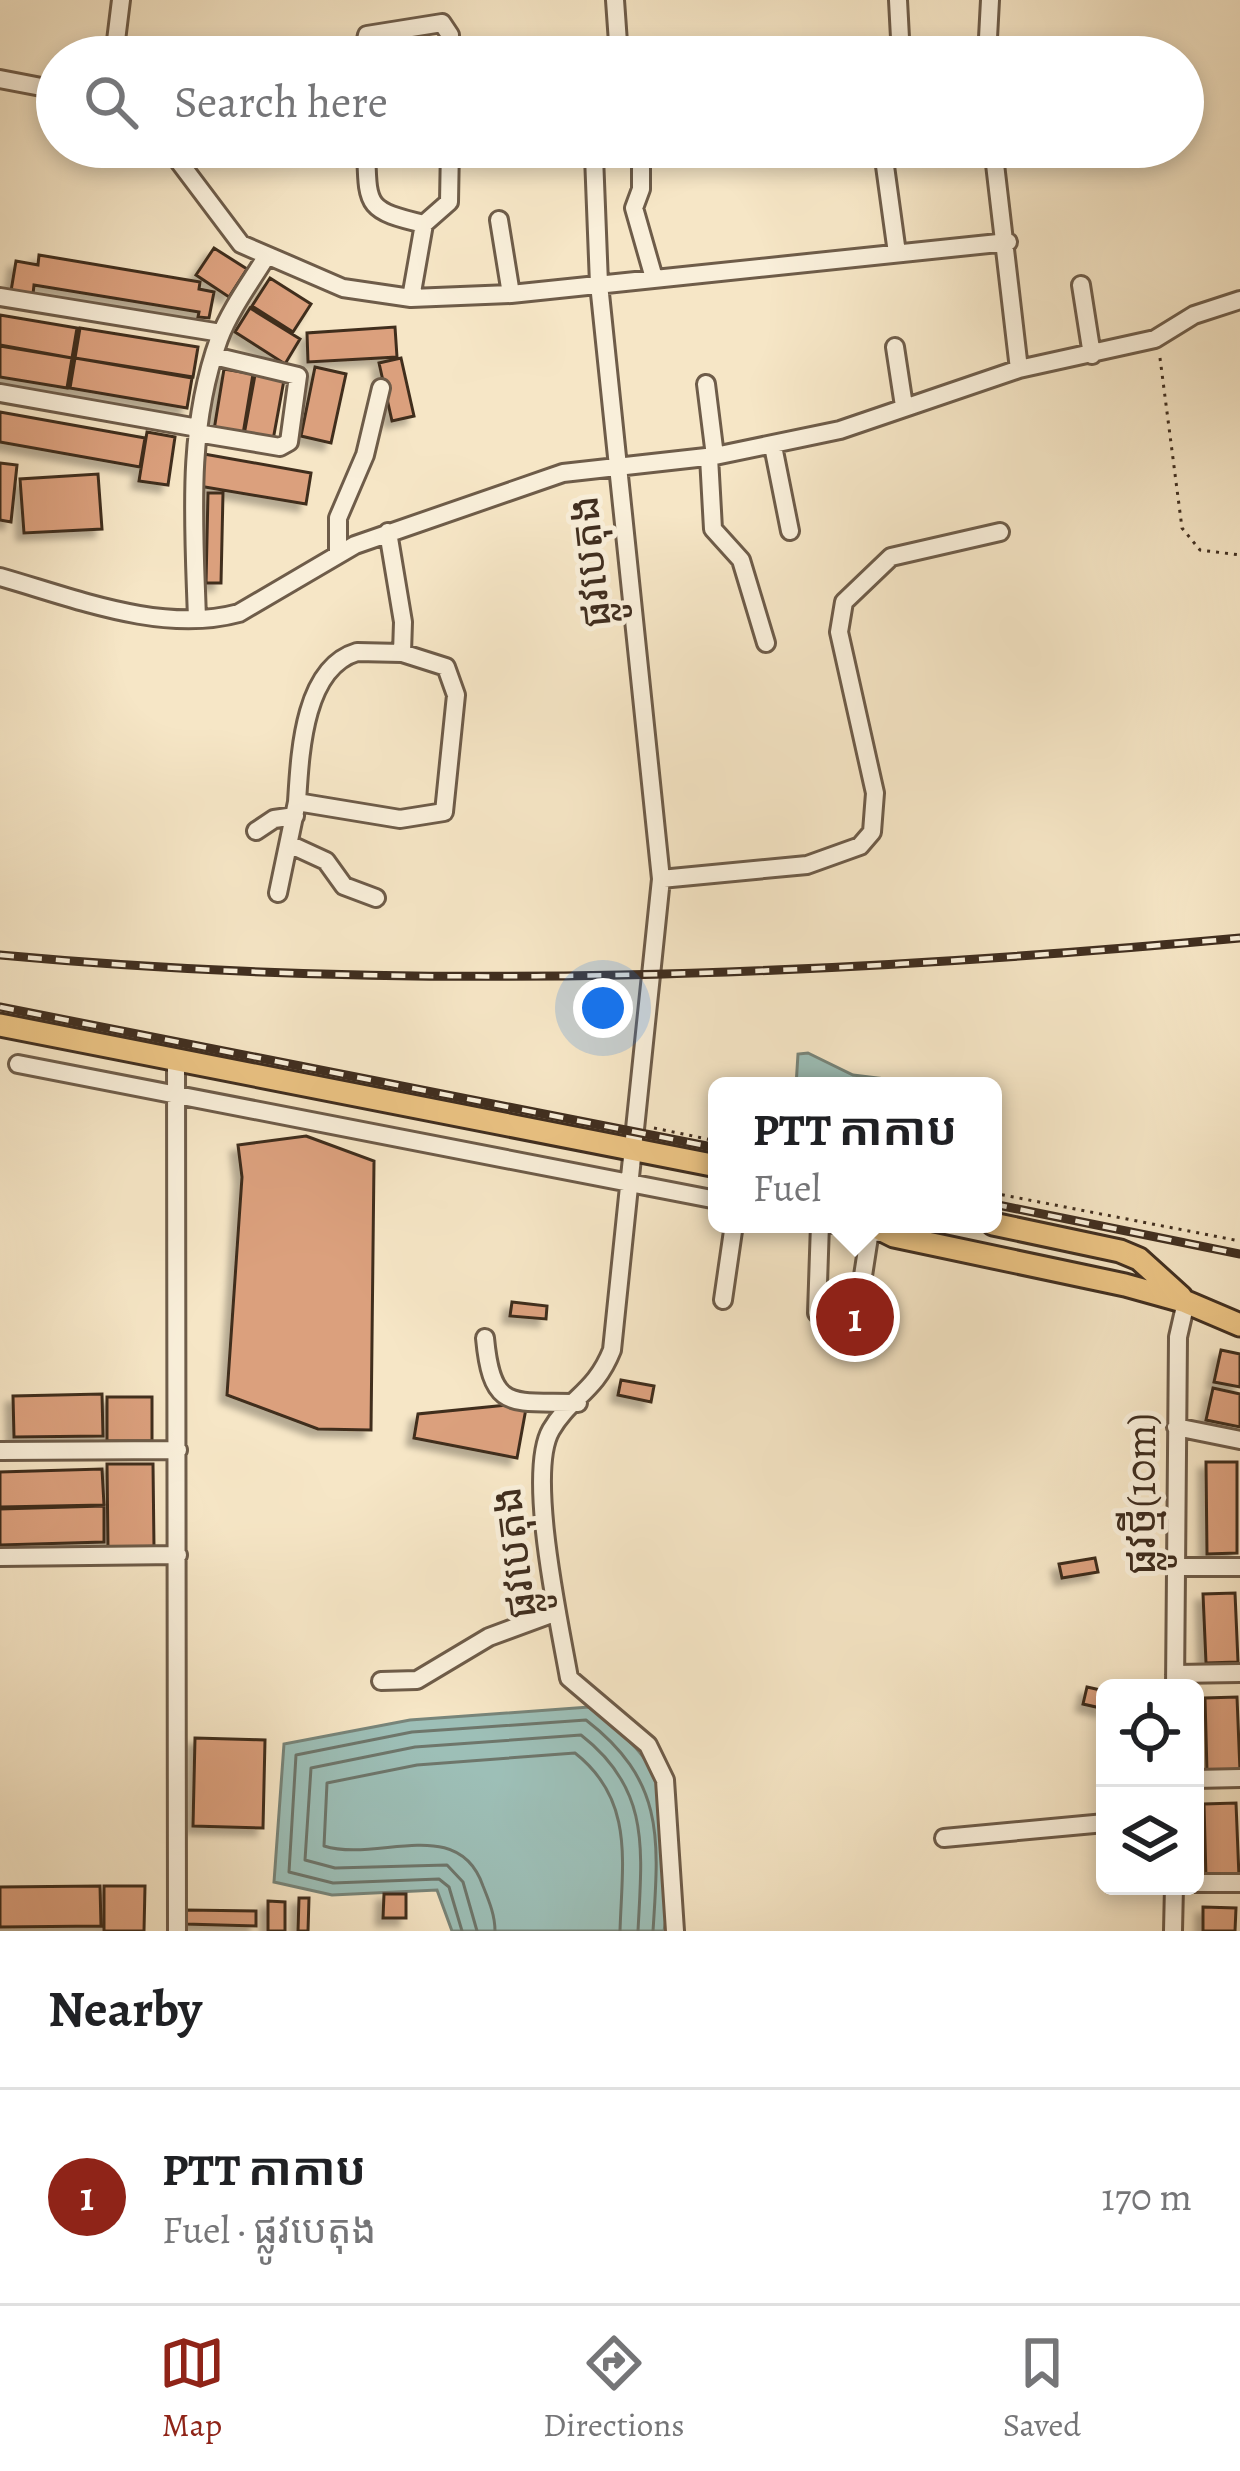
<!DOCTYPE html>
<html lang="en">
<head>
<meta charset="utf-8">
<style>
  :root { --surface:#fff; --page:#f6f6f6; --text:#202124; --muted:#757577; --line:#e0e0e0; --accent:#8f2418 }
  body { margin:0; font-family:Alegreya,"Noto Sans Khmer",serif; background:var(--page); color:var(--text) }
  .controls { position:absolute; right:36px; bottom:36px; display:grid; overflow:hidden; border-radius:18px; box-shadow:0 6px 18px #0003 }
  .controls button { width:108px; height:108px; display:grid; place-items:center; padding:0; border:0; border-bottom:3px solid var(--line); background:var(--surface); color:var(--text); font:60px sans-serif }
  .you { position:absolute; left:603px; top:1008px; width:42px; height:42px; margin:-30px; border:9px solid #fff; border-radius:50%; background:#1a73e8; box-shadow:0 0 0 18px #1a73e833 }
  .badge { display:grid; place-items:center; width:78px; height:78px; border-radius:50%; background:var(--accent); color:#fff; font-size:39px; font-weight:700 }
  .pin { position:absolute; translate:-50% -50%; border:6px solid #fff; box-shadow:0 3px 12px #0006 }
  .popup { position:absolute; left:708px; top:1077px; width:294px; height:156px; box-sizing:border-box; display:grid; place-content:center; border-radius:18px; background:var(--surface); filter:drop-shadow(0 3px 9px #0005); font-size:39px; white-space:nowrap; color:var(--muted) }
  .popup b { font-size:45px; color:var(--text) }
  .popup::after { content:''; position:absolute; left:50%; top:100%; margin-left:-24px; border:24px solid transparent; border-top-color:var(--surface) }
  .list { margin:0; padding:0; list-style:none }
  h2 { display:flex; justify-content:space-between; align-items:center; height:156px; margin:0; padding:0 48px; font-size:51px }
  h2 small { font-size:39px; font-weight:400; color:var(--muted) }
  .list li { display:grid; grid-template-columns:78px 1fr auto; gap:36px; align-items:center; box-sizing:border-box; height:216px; padding:0 48px; border-top:3px solid var(--line) }
  .list b { display:block; font-size:45px; white-space:nowrap }
  .list p { margin:0; font-size:39px; white-space:nowrap; color:var(--muted) }
  .list em { font-size:39px; font-style:normal; color:var(--muted) }
  .icon { flex:none; width:66px; height:66px; fill:none; stroke:currentColor; stroke-width:2; stroke-linecap:round; stroke-linejoin:round }
  .map { position:relative; flex:none; width:1240px; height:1931px; overflow:hidden }
  .search { position:absolute; background:var(--surface); box-shadow:0 6px 18px #0003; left:36px; right:36px; top:36px; height:132px; display:flex; align-items:center; gap:30px; box-sizing:border-box; padding:0 42px; border-radius:66px; color:var(--muted); font-size:45px }
  .sheet { height:372px; background:var(--surface) }
  nav { display:flex; justify-content:space-around; align-items:center; box-sizing:border-box; height:168px; border-top:3px solid var(--line); background:var(--surface); font-size:33px; color:var(--muted) }
  nav a { display:grid; justify-items:center; gap:6px }
  nav .on { color:var(--accent) }
  .map>svg:first-child { display:block }
</style>
</head>
<body>
<div class="map">
<svg width="1240" height="1931" viewBox="0 0 1240 1931">
  <defs>
    <filter id="shadow"><feDropShadow dx="-7" dy="7" stdDeviation="3" flood-color="#0004"/></filter>
  </defs>
  <rect width="100%" height="100%" fill="#f6e6c6"/>
  <filter id="stains"><feTurbulence type="fractalNoise" baseFrequency=".00167" numOctaves="4"/><feColorMatrix values="0 0 0 0 .2 0 0 0 0 .09 0 0 0 0 .02 0 0 0 .5 -.17"/></filter>
  <radialGradient id="worn" r=".72"><stop offset=".6" stop-color="#630" stop-opacity="0"/><stop offset="1" stop-color="#630" stop-opacity=".3"/></radialGradient>
  <path fill="#9dbfb7" stroke="#78857a" stroke-width="3" d="M808 1053 853 1075 903 1081 904 1086H796L798 1054Z
    M589 1707C613 1726 639 1745 654 1774 672 1806 671 1895 664 1931H452L437 1890 332 1895 274 1882 284 1744 410 1720Z"/>
  <g fill="none" stroke-linecap="round" stroke-linejoin="round">
    <path stroke="#6e766b" stroke-width="3" d="M462 1931 449 1887 439 1879 333 1883 289 1872 296 1755 412 1732 586 1720C665 1781 659 1838 653 1931
      M477 1931 463 1882 447 1865 335 1868 305 1860 311 1768 415 1747 581 1735C651 1789 642 1850 638 1931
      M495 1931C495 1915 489 1901 483 1886 458 1814 378 1863 324 1846L327 1783 417 1765 575 1753C635 1800 622 1863 620 1931"/>
  </g>
  <path fill="#dba07d" stroke="#402e1f" stroke-width="3" filter="url(#shadow)" d="M214 248 247 269 229 297 196 275Z
    M39 255 200 282 199 289 214 292 209 318 198 317 199 312 34 285 33 294 11 291 16 261 38 265Z
    M270 278 311 304 293 332 252 306Z
    M250 308 300 339 285 364 235 332Z
    M0 315 77 328 72 358 0 345Z
    M395 327 397 357 308 362 307 333Z
    M80 328 198 347 193 377 75 358Z
    M0 346 72 358 67 388 0 377Z
    M75 358 192 378 187 408 70 388Z
    M401 358 414 416 392 421 379 363Z
    M315 367 346 374 331 443 301 436Z
    M224 369 253 374 243 434 214 430Z
    M255 375 284 380 273 440 244 435Z
    M0 412 145 438 140 467 0 442Z
    M147 432 175 437 168 485 139 481Z
    M204 454 311 473 306 504 199 486Z
    M0 463 17 465 11 522 0 520Z
    M98 474 102 529 24 533 20 479Z
    M208 493H223L221 583H206Z
    M306 1136 374 1161 371 1430 318 1429 227 1395 242 1177 238 1145Z
    M512 1302 547 1306 546 1319 510 1316Z
    M1221 1350 1240 1354V1387L1214 1382Z
    M621 1380 654 1386 651 1402 618 1395Z
    M1213 1388 1240 1394V1427L1206 1420Z
    M102 1394 103 1436 14 1437 13 1396Z
    M107 1397H152V1441H107Z
    M527 1403 517 1458 414 1438 418 1414Z
    M1206 1462H1237V1553L1207 1554Z
    M107 1464H153L154 1548 108 1549Z
    M102 1469 104 1505 0 1507V1472Z
    M104 1506V1542L0 1545V1509Z
    M1095 1558 1098 1572 1062 1578 1059 1564Z
    M1235 1593 1238 1662 1206 1663 1203 1594Z
    M1087 1687 1105 1691V1709L1083 1704Z
    M1237 1697 1240 1771 1207 1772 1205 1698Z
    M195 1738 265 1740 263 1828 193 1826Z
    M1236 1803 1239 1877 1206 1878 1204 1804Z
    M100 1886 101 1926 0 1927V1887Z
    M104 1886H145L144 1931H104Z
    M384 1894H406V1918H383Z
    M299 1898H309L308 1931H298Z
    M268 1901 285 1902V1931H268Z
    M1203 1907 1236 1908 1235 1931H1203Z
    M185 1910 256 1911V1926L185 1924Z"/>
  <g fill="none" stroke-linecap="round" stroke-linejoin="round">
    <defs>
      <path id="minor" d="M615 0 619 57
        M898 0 901 57
        M114 57 121 0
        M362 57 367 35 442 23 450 35V57
        M987 57 990 0
        M0 79 57 90
        M168 147 241 244 343 288 411 298 511 294 1008 242
        M366 147C368 206 364 210 424 224
        M993 147 1019 369
        M594 156 599 284 661 879 612 1350C595 1393 570 1397 551 1430 526 1473 560 1626 569 1678L648 1745 665 1780 675 1931
        M641 158V189L634 208 654 278
        M885 166 897 253
        M499 220 511 294
        M1081 285 1092 355
        M0 297 221 333
        M411 298 424 224 449 202 450 147
        M895 347 904 406
        M706 384 715 456
        M0 393 198 428
        M197 433 280 447 289 442 298 376 214 356
        M773 446 790 531
        M709 457 713 529 741 560 766 643
        M388 532 403 622 402 653
        M338 554V518L365 455 381 388
        M0 577C74 598 162 634 239 613L355 545 563 473 715 456 840 430 1019 369 1155 339 1194 315 1240 300
        M197 619C194 524 186 430 219 339 230 310 250 283 266 257
        M357 652 402 653 446 667 456 695 444 812 400 819 297 802C300 755 303 668 357 652Z
        M256 831 274 819 295 816
        M289 844 326 861 344 886 376 898
        M661 879 807 865 860 846 872 832 875 793 839 632 844 602 891 557 1000 532
        M278 893 297 802
        M176 1059 177 1931
        M18 1064 717 1200
        M820 1224 817 1313 825 1321 846 1322 858 1308 871 1224
        M834 1224 880 1233
        M723 1300 734 1224
        M485 1338C492 1413 512 1401 578 1403
        M1176 1427 1240 1440
        M0 1451 178 1450
        M0 1557 178 1555
        M1176 1567H1240
        M1175 1674 1240 1673
        M381 1681 417 1680 489 1637 557 1612
        M1175 1688 1178 1337 1186 1302
        M1195 1779 1240 1778
        M944 1838 1105 1823
        M1195 1883H1240
        M1173 1931 1174 1886"/>
      <path id="major" d="M0 1025 717 1166
        M870 1224 894 1236 1125 1285 1186 1302 1240 1325
        M993 1224 1120 1251 1139 1259 1181 1297"/>
    </defs>
    <use href="#minor" stroke="#6e5c49" stroke-width="22"/>
    <use href="#major" stroke="#402e1f" stroke-width="27"/>
    <path stroke="#402e1f" stroke-width="3" stroke-dasharray="3 6" stroke-linecap="butt" d="M1160 358 1182 528 1200 550 1240 555
      M654 1128 717 1141
      M993 1193 1240 1241"/>
    <use href="#minor" stroke="#f9efda" stroke-width="16"/>
    <use href="#major" stroke="#ebc383" stroke-width="21"/>
    <defs>
      <path id="rail" d="M0 955C413 993 828 976 1240 938
        M0 1007 717 1148
        M993 1204 1240 1254"/>
    </defs>
    <use href="#rail" stroke="#402e1f" stroke-width="9"/>
    <use href="#rail" stroke="#f9efda" stroke-width="4.5" stroke-dasharray="14" stroke-linecap="butt"/>
  </g>
  <g text-anchor="middle" stroke-width="10" stroke-linejoin="round" paint-order="stroke">
    <g font-size="42" fill="#402e1f" stroke="#f9efda">
      <text transform="translate(589 562) rotate(-96)" y="15">ផ្លូវបេតុង</text>
      <text transform="translate(1140 1494) rotate(-90)" y="15">ផ្លូវថ្មី(10m)</text>
      <text transform="translate(513 1553) rotate(-97)" y="15">ផ្លូវបេតុង</text>
    </g>
  </g>
  <rect width="100%" height="100%" filter="url(#stains)"/>
  <rect width="100%" height="100%" fill="url(#worn)"/>
</svg>
<div class="controls">
<button><svg class="icon" aria-label="locate" viewBox="0 0 24 24"><circle cx="12" cy="12" r="6"/><path d="M12 2v4M12 18v4M2 12h4M18 12h4"/></svg></button>
<button><svg class="icon" aria-label="layers" viewBox="0 0 24 24"><path d="M12 4l9 5-9 5-9-5zM3 14l9 5 9-5"/></svg></button>
</div>
<div class="you"></div>
<div class="pin badge" style="left:855px;top:1317px">1</div>
<div class="popup"><b>PTT កាកាប</b>Fuel</div>
<div class="search"><svg class="icon" aria-label="search" viewBox="0 0 24 24"><circle cx="10" cy="10" r="6"/><path d="M15 15l6 6"/></svg>Search here</div>
</div>
<section class="sheet">
<h2>Nearby<small></small></h2>
<ul class="list">
<li><span class="badge">1</span><div><b>PTT កាកាប</b><p>Fuel · ផ្លូវបេតុង</p></div><em>170 m</em></li>
</ul>
</section>
<nav>
<a class="on"><svg class="icon" aria-label="map" viewBox="0 0 24 24"><path d="M3 6l6-2 6 2 6-2v14l-6 2-6-2-6 2zM9 4v14M15 6v14"/></svg>Map</a>
<a><svg class="icon" aria-label="directions" viewBox="0 0 24 24"><path d="M12 3l9 9-9 9-9-9zM9 14v-3h6M13 9l2 2-2 2"/></svg>Directions</a>
<a><svg class="icon" aria-label="saved" viewBox="0 0 24 24"><path d="M7 4h10v16l-5-4-5 4z"/></svg>Saved</a>
</nav>
</body>
</html>
